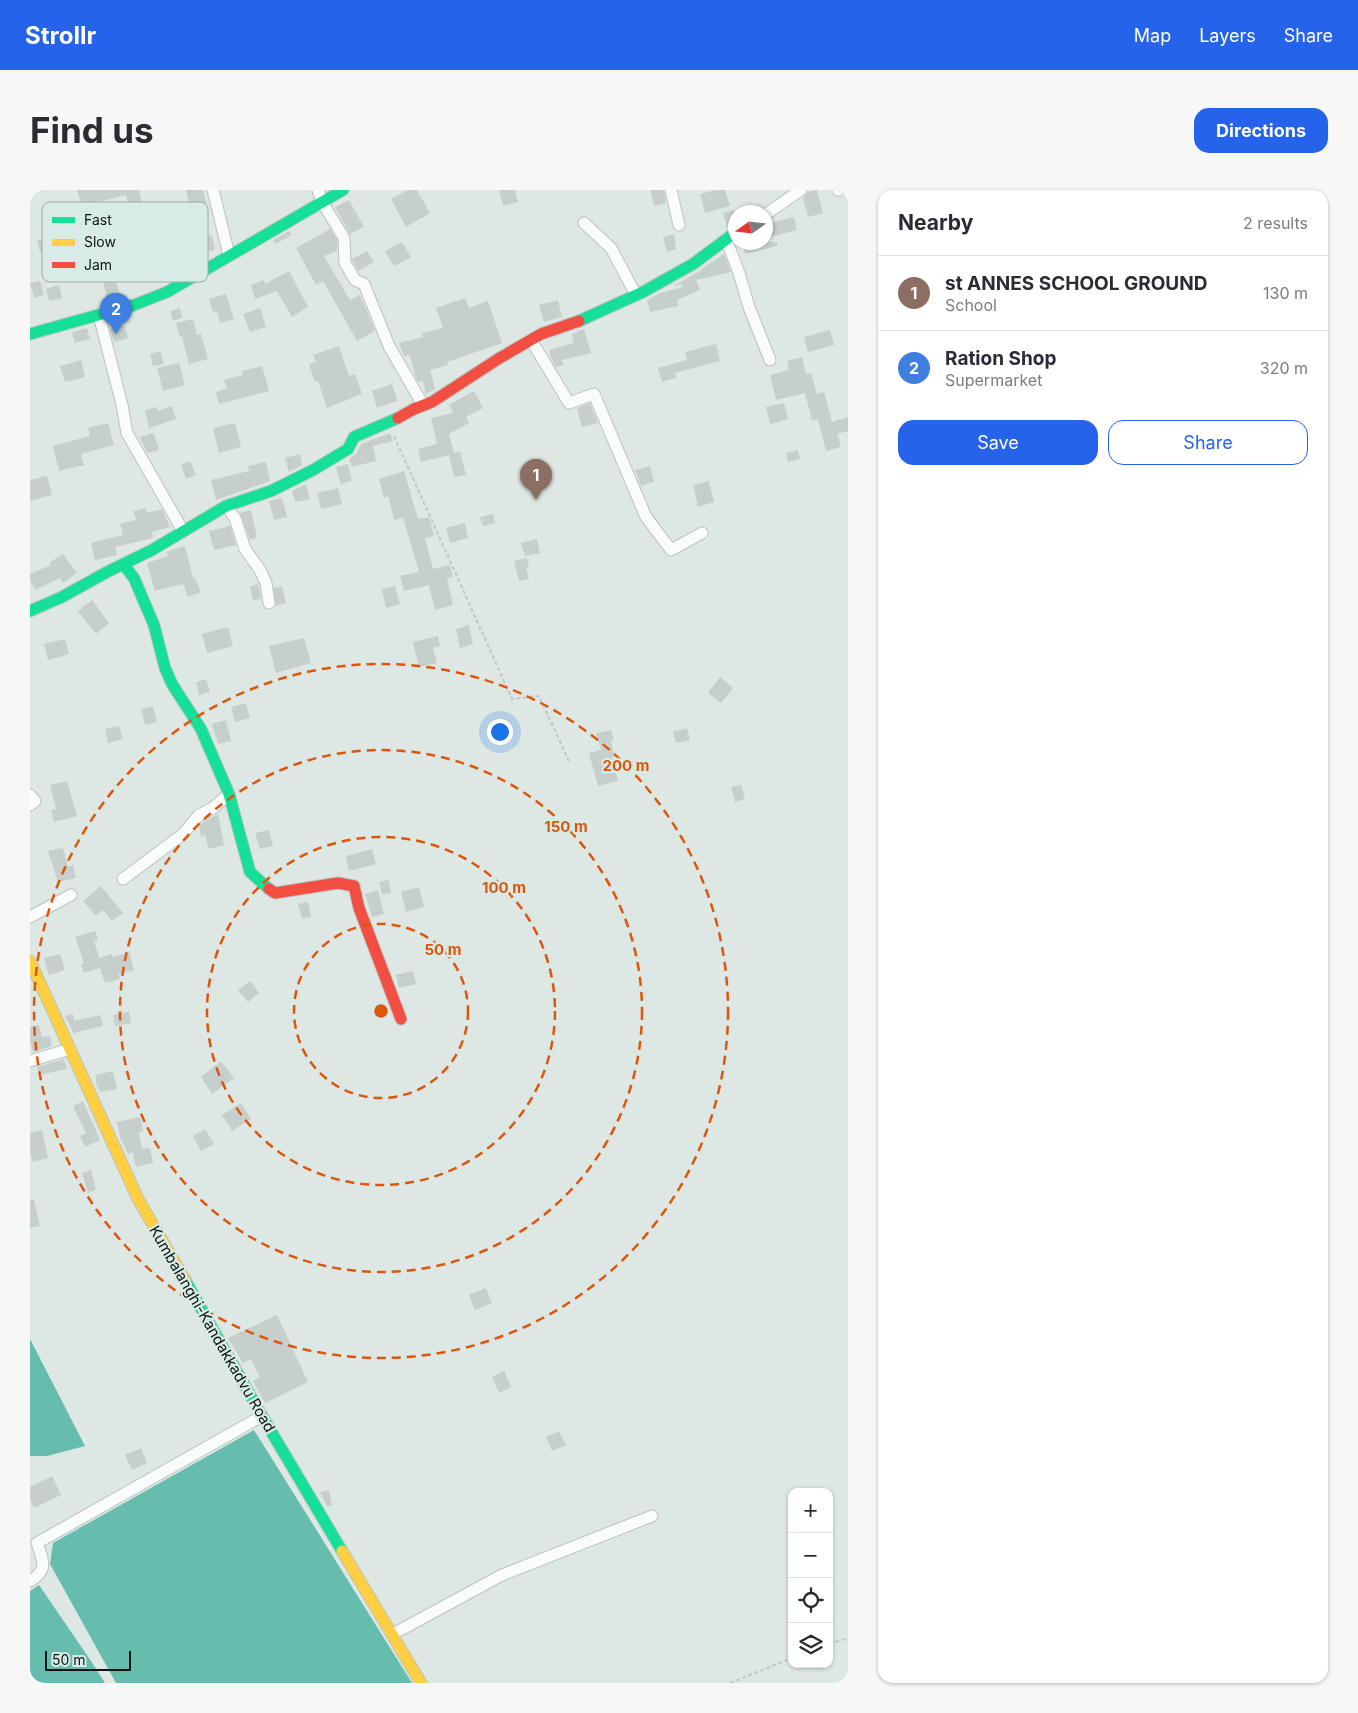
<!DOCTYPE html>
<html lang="en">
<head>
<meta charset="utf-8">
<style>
  :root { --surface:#fff; --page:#f7f7f7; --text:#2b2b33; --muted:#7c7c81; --line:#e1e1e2; --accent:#2563eb }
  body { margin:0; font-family:Inter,sans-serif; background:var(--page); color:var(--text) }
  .controls { position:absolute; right:15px; bottom:15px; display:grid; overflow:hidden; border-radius:10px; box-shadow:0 1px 4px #0004 }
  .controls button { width:45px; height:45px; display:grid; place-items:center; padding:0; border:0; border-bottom:1px solid var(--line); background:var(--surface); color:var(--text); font:25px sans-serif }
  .compass { position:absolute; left:698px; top:15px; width:45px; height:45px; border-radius:50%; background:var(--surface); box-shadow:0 1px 4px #0004; rotate:256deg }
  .scale { position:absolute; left:15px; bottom:12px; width:86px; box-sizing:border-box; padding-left:5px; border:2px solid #0e1412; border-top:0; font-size:14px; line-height:18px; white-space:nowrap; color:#0e1412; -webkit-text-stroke:4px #d9ebe6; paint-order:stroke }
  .you { position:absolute; left:469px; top:541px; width:18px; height:18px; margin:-12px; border:4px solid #fff; border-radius:50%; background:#1a73e8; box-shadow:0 0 0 8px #1a73e833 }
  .badge { display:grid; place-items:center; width:32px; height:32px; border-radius:50%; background:var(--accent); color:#fff; font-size:16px; font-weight:700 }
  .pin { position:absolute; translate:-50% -41px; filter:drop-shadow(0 1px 2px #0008) }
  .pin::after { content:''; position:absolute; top:26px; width:18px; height:15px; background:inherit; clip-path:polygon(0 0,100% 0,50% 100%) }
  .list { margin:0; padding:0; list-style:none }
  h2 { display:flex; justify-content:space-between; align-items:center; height:65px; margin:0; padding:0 20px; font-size:21px }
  h2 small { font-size:16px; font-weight:400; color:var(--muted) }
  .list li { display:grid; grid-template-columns:32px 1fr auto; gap:15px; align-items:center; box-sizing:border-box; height:75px; padding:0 20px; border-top:1px solid var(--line) }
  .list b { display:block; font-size:19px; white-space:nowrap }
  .list p { margin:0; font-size:16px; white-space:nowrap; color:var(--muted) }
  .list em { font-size:16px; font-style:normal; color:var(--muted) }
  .actions { display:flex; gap:10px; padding:15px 20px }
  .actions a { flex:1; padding:11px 0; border:1px solid var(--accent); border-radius:15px; text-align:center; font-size:18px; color:var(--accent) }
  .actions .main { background:var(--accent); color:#fff }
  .icon { flex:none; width:28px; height:28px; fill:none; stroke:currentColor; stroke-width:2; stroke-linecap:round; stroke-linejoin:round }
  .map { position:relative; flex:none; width:818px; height:1493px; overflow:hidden; border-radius:15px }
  header { display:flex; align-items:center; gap:30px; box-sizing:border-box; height:70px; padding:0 25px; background:var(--accent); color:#fff }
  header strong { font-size:24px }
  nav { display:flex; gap:28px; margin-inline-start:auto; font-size:18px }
  .intro { display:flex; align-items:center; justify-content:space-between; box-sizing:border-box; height:120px; padding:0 30px }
  h1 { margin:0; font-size:35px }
  .button { padding:12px 22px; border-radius:15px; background:var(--accent); color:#fff; font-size:18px; font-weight:700 }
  main { display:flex; gap:30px; padding:0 30px }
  aside { flex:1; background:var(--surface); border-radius:15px; box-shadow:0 1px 4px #0004 }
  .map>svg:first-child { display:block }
</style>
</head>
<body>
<header>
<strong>Strollr</strong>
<nav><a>Map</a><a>Layers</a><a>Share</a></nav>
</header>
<div class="intro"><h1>Find us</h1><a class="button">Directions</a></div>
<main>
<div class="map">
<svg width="818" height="1493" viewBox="0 0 818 1493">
  <rect width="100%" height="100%" fill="#dde7e4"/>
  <path fill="#67bdad" d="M0 1149 55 1256 17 1266H0Z
    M224 1240 382 1493H86L20 1374 23 1353Z
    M9 1395 61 1471 75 1493H0V1401Z"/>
  <path fill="#c7cfcc" d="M47 0H109L117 32 128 29 131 42 161 34 164 46 130 55 134 75 121 79 113 48 105 50 102 39 79 45 75 29 100 22 96 5 52 16Z
    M156 0H173L178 19 161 23Z
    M378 0H387L400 23 376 37 361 9Z
    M469 0H485L488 12 473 16Z
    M620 0H634L636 13 624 16Z
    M686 0H695L700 16 675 23 670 4Z
    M787 0 793 23 778 27 773 8 778 2Z
    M319 10 334 37 320 44 305 17Z
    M30 16 39 53 10 62 7 50 22 46 15 20Z
    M704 20 706 33 697 37 693 23Z
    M764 27 767 40 740 47 737 34Z
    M300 39 307 50V61L294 66 320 110 330 105 345 141 327 151 293 91 286 95 266 58Z
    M259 41 262 45 245 54 243 50Z
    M644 44 646 59 637 62 633 47Z
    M182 45 185 60 171 64 167 48Z
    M372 52 381 67 364 76 355 61Z
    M712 52H747V56L715 64Z
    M337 61 344 72 328 81 322 69Z
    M694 64 701 82 666 90 670 100 647 110 648 116 620 122 617 110 631 103 653 97 652 94 643 96 668 82 681 72 685 71V70Z
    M259 81 278 117 262 127 247 101 225 109 221 95 234 90 235 94Z
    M84 85 91 108 78 112 72 88Z
    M10 91 14 105 4 108 0 93Z
    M29 95 32 108 19 111 16 99Z
    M196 104 204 129 190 133 187 121 183 122 179 109Z
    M435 108 439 118 458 111 472 153 417 172 418 175 400 180 405 199 396 204 393 191 388 192 385 186 380 165 374 166 369 153 393 147 392 143 413 138 406 118Z
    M528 110 532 127 514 132 509 115Z
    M150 118 152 128 143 131 140 121Z
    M230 118 236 137 220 142 213 124Z
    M163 129 167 145 171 144 178 169 159 174 152 146 150 147 146 133Z
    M94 135 98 148 84 152 80 139Z
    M57 138 60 149 45 153 42 142Z
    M554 139 561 163 532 170 534 175 526 177 521 168 519 160 544 153 542 144Z
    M800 140 804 155 778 162 774 147Z
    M686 154 690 171 645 183 646 188 632 192 628 178 657 170 655 162Z
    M309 156 319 186 325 184 332 204 297 218 288 191 285 192 279 174 286 172 283 165Z
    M130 161 134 174 123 176 120 164Z
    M772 167 776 184 781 183 787 204 794 202 802 232 818 227V241L807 244 811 257 796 261 788 229 782 230 775 203 746 210 740 185 759 180 757 171Z
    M51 170 55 187 35 192 30 176Z
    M149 173 155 195 133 201 127 178Z
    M232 176 239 201 189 214 186 202 197 198 194 190 213 185 212 181Z
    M362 194 368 211 347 218 342 201Z
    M444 201 453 218 436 227 439 233 419 244 424 263 430 262 436 285 424 287 419 265 391 272 388 259 407 254 401 228 423 223 419 215Z
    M560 213 568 233 552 237 547 218Z
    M754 213 758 229 740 234 736 217Z
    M142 216 146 229 119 238 115 220 127 217 128 221Z
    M78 233 84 255 51 264 54 275 29 281 23 256 60 246 58 238Z
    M205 233 211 257 189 263 183 238Z
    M124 243 129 260 117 263 110 247Z
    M360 243 363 251 343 256 346 271 322 277 319 269 326 264 331 254Z
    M768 260 770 269 758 272 756 263Z
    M270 264 272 275 259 282 255 268Z
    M160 271 166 285 156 289 151 275Z
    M236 272 240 291 186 310 181 290 219 281 218 276Z
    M318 274 322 291 311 294 306 277Z
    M620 276 624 292 611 296 605 280Z
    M374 281 388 329 399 327 404 346 395 348 403 379 420 375 423 387 417 388 423 415 405 420 399 395 374 401 370 386 389 382 373 328 364 330 358 306 354 308 349 289Z
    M17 286 22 305 0 311V290Z
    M679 291 684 312 668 317 663 295Z
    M276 294 280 309 265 312 262 301Z
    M308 298 312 314 291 319 287 303Z
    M252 308 257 327 244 330 239 311Z
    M116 318 117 323 132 319 140 337 122 342 123 348 85 357 87 365 65 370 61 353 93 345 90 334 106 330 103 321Z
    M221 320 227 348 220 350 210 323Z
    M463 324 465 333 453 336 450 327Z
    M435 333 438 348 420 353 416 338Z
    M200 336 206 355 184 360 179 341Z
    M507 349 510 363 495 366 491 353Z
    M155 356 163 388H165L171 402 158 407 153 394 125 401 117 373 138 366 137 362 141 360Z
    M33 364 47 383 33 393 30 388 5 400 0 390V384L21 375 19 373Z
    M497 368 499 377 496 378 499 389 489 391 484 371Z
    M228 394 231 409 223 410 220 397Z
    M252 396 256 413 246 416 244 398Z
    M365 396 370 414 356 418 352 399Z
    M62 410 79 433 66 444 48 421Z
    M439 435 443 454 430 458 426 439Z
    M198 437 203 456 177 463 172 444Z
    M408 446 410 456 403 458 407 473 389 477 383 452Z
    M274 448 281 473 246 483 239 456Z
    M35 449 39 464 18 470 14 454Z
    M690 487 703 498 691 513 678 503Z
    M176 489 180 502 169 505 166 492Z
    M216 513 220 528 205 532 201 517Z
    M123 516 127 532 115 535 111 519Z
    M196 530 201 551 188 554 182 534Z
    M89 536 93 549 78 553 75 539Z
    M657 538 660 550 646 553 643 542Z
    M581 540 584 550 581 551 584 566 582 567 588 591 568 596 559 563 571 560 566 543Z
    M37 591 47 626 24 632 21 620 26 619 20 595Z
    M711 595 715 609 705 612 701 597Z
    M188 624 194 655 179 659 175 645 171 646 169 637 174 631Z
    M239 640 243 656 230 659 225 643Z
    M33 658 38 677 43 675 46 688 28 692 18 661Z
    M342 659 346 674 319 681 316 666Z
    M358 690 361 703 352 705 349 692Z
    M71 696 93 723 82 731 73 720 66 726 53 711Z
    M389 697 394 717 376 722 371 702Z
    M348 700 354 724 342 727 335 704Z
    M278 712 281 727 272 729 268 714Z
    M65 741 68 750 64 751 69 768 82 764 83 767 99 762 104 780 88 784 90 789 75 793 70 778 54 783 51 774 54 773 45 747Z
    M30 764 35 780 19 785 14 768Z
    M383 781 386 794 369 798 366 785Z
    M220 791 229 803 218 812 208 800Z
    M99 822 101 833 85 836 83 825Z
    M43 824 44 831 70 825 73 836 47 842V843L44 844 35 826Z
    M9 835 12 847 20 846 22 856 3 862 0 850V837Z
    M34 869 37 879 9 885 7 877Z
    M191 871 204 888 182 904 171 887Z
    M83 881 87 899 70 902 66 894V885Z
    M53 911 70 950 55 957 50 946 56 943 43 916Z
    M211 913 221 929 202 941 192 925Z
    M110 927 113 941 109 942 112 959 120 958 123 973 106 977 103 962 98 964 90 947 87 932Z
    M175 939 184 954 171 961 163 946Z
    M12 940 18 968 3 972 0 962V943Z
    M61 980 66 1000 58 1003 52 983Z
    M0 1010H4L10 1036 0 1038Z
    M456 1098 462 1113 445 1120 439 1105Z
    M247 1125 278 1192 235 1213 223 1191 230 1187 221 1169 213 1173 198 1148Z
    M474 1181 481 1197 469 1203 462 1187Z
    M529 1241 536 1255 522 1261 516 1247Z
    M111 1258 117 1273 102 1280 95 1265Z
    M22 1286 31 1305 4 1318 0 1310V1297Z
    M299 1300 302 1315 297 1316 290 1302Z"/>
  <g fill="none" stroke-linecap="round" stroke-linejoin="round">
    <defs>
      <path id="street" d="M183 0 199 65
        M288 0 292 12 314 48 315 73 325 90 334 94 359 156 393 215
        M641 0 649 35
        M808 0H809
        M736 24 771 0
        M554 33 581 58 606 105
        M696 49 709 83 719 117 740 170
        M69 125 92 215 97 243 153 341
        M501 150 539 213 564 204 616 327 641 360 672 343
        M196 316 205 328 215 359 230 380 236 393 239 413
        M0 605 5 611 0 615
        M93 689 153 644 169 625 183 618 199 604
        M0 727 41 705
        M0 871 40 859
        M0 1391C19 1380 13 1371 7 1353L232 1226
        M363 1444 472 1385 622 1326"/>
      <path id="fast" d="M549 131 613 102 663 74 706 42
        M0 144 104 115 137 102 313 0
        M93 374 104 388 124 435 135 478 142 494 171 539 199 604 220 682 239 699
        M0 421 32 407 77 382 122 360 196 316 241 301 283 280 318 259 324 247 368 228
        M155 1090 232 1226 312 1361"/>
      <path id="slow" d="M0 771 108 1009 155 1090
        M312 1361 391 1493"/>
      <path id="jam" d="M368 228 384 219 402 212 468 169 511 144 549 131
        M239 699 245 703 308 693 324 696 329 718 371 829"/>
    </defs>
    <use href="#street" stroke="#bcc3c1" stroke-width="13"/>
    <use href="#fast" stroke="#bcc3c1" stroke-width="13"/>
    <use href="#slow" stroke="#bcc3c1" stroke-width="13"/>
    <use href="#jam" stroke="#bcc3c1" stroke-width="13"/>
    <path stroke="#c3c7c6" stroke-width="2" stroke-dasharray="4 2.5" stroke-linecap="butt" d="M364 246 482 509 509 506 539 571
      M799 1454 818 1448
      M700 1493 762 1468"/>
    <use href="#street" stroke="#fafbfb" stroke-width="11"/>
    <use href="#fast" stroke="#16e098" stroke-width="11"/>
    <use href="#slow" stroke="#ffcf43" stroke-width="11"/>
    <use href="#jam" stroke="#f24e42" stroke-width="11"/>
  </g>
  <g fill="none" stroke="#dd560c" stroke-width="2.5" stroke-dasharray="9 6">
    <circle cx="351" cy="821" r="87"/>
    <circle cx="351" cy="821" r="174"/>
    <circle cx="351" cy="821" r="261"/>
    <circle cx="351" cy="821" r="347"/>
  </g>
  <g text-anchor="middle" stroke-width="4.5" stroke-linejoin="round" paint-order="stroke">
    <g font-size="15" fill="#0e1412" stroke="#d9ebe6">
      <text transform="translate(182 1139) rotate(60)" y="5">Kumbalanghi-Kandakkadvu Road</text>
    </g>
  </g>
  <rect x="12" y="12" width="166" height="80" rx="8" fill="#d9ebe6" stroke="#9caaa6" stroke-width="1"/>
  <rect x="22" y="27" width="23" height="6" fill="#16e098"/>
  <rect x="22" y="49" width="23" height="7" fill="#ffcf43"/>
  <rect x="22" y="72" width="23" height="6" fill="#f24e42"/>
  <g font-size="14" fill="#0e1412">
    <text x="54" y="35">Fast</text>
    <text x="54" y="57">Slow</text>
    <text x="54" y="80">Jam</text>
  </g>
  <circle cx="351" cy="821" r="8" fill="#dd560c" stroke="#d9ebe6" stroke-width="2.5"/>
  <g font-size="15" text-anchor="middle" font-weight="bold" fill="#dd560c" stroke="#d9ebe6" stroke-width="4.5" stroke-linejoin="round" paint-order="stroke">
    <text x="596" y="581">200 m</text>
    <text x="536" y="642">150 m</text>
    <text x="474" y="703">100 m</text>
    <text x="413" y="765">50 m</text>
  </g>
</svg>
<div class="controls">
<button>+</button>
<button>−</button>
<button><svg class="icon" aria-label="locate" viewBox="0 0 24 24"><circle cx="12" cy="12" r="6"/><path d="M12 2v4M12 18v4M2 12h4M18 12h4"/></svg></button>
<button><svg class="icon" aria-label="layers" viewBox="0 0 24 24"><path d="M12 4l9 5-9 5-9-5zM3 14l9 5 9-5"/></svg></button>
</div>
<svg class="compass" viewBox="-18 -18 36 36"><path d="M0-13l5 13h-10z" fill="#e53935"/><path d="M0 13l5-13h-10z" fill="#7c7c81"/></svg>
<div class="scale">50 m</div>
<div class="you"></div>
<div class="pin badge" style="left:506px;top:310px;background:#8d6e63">1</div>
<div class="pin badge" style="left:86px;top:144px;background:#3f7fe0">2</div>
</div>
<aside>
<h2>Nearby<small>2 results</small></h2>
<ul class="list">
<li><span class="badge" style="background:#8d6e63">1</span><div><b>st ANNES SCHOOL GROUND</b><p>School</p></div><em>130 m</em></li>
<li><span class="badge" style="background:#3f7fe0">2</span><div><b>Ration Shop</b><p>Supermarket</p></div><em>320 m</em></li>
</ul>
<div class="actions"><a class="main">Save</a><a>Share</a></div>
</aside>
</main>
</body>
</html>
